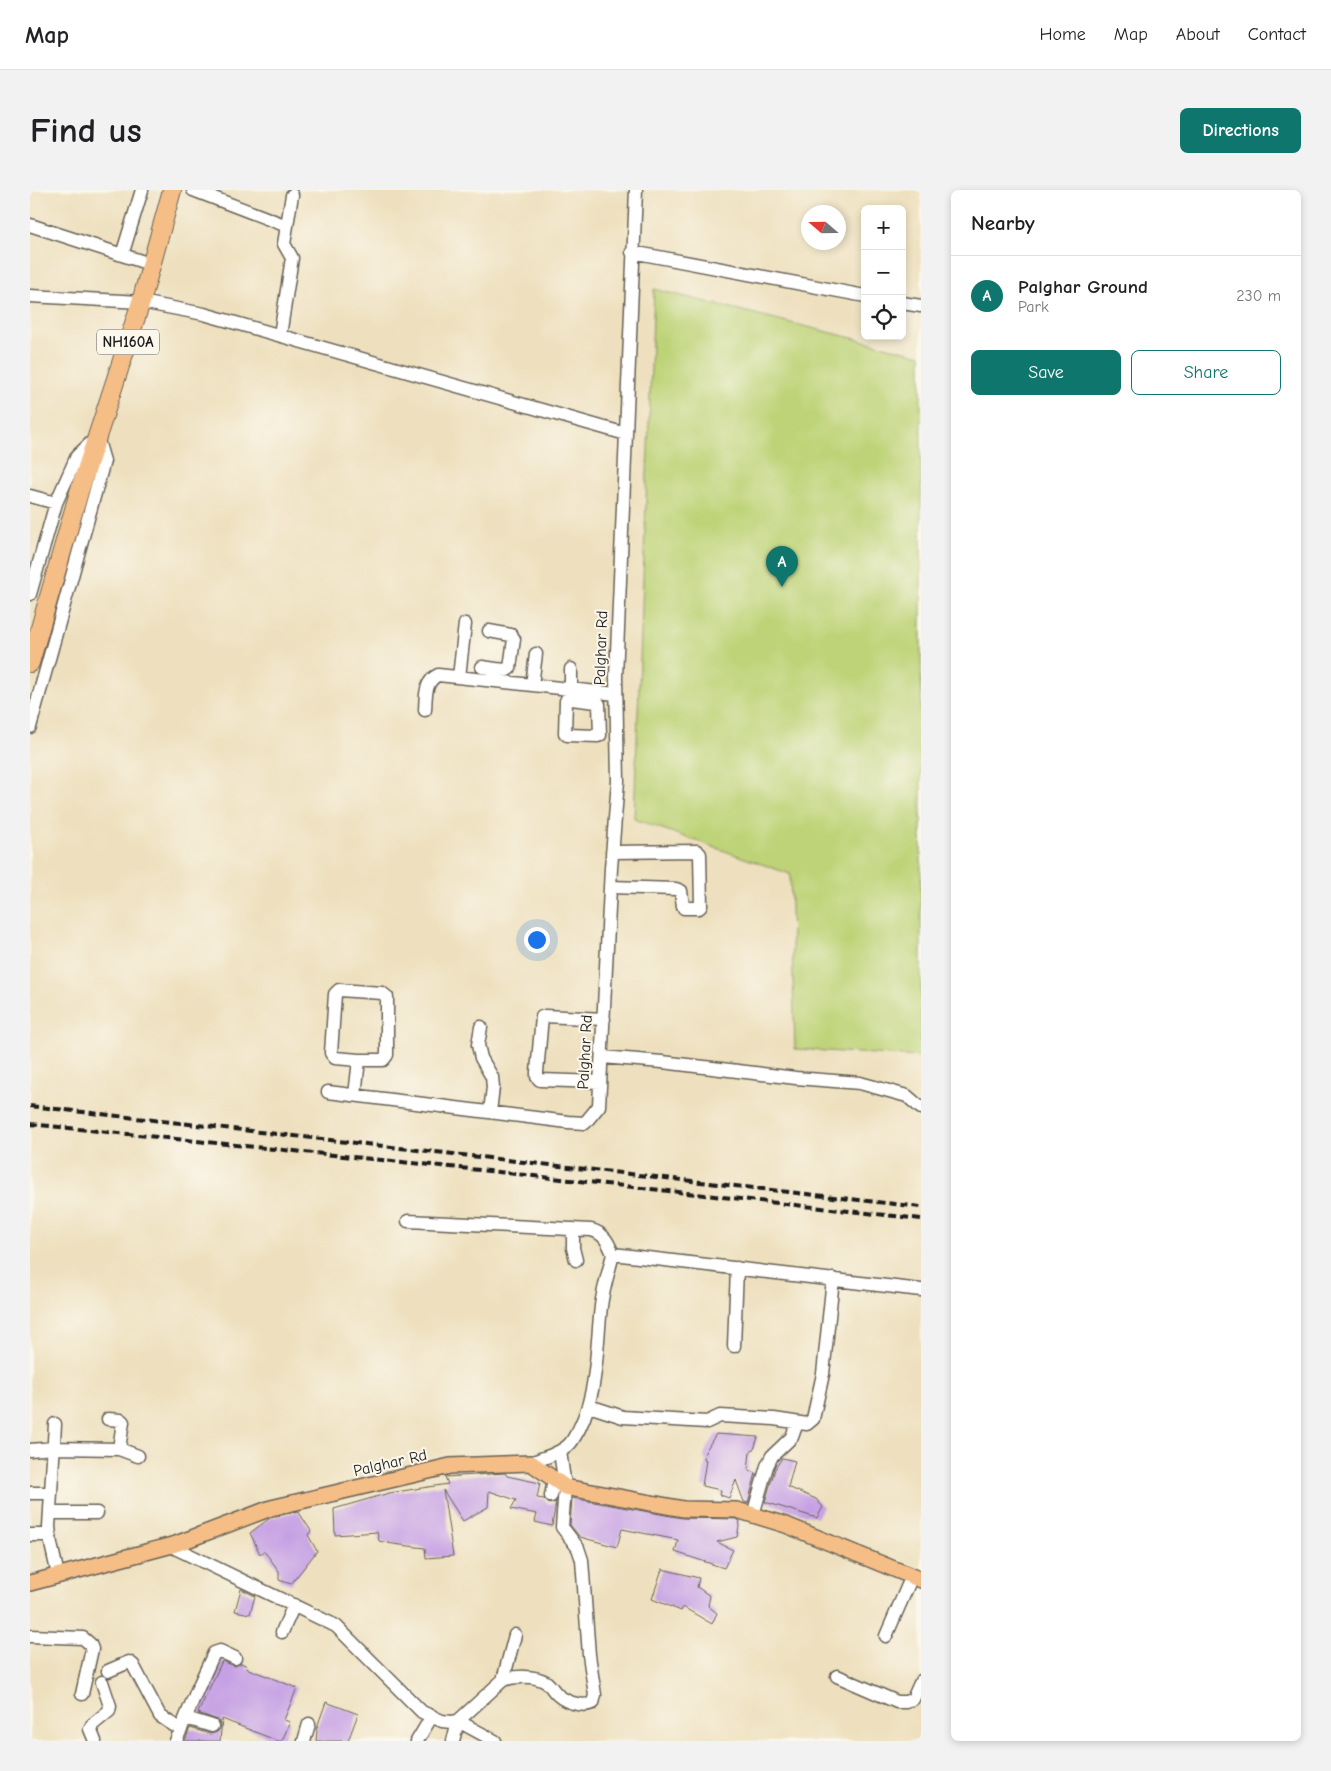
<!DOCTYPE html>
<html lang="en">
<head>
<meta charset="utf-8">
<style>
  :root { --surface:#fff; --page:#f2f2f2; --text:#202124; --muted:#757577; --line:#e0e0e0; --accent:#0f766e }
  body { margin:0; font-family:"Comic Neue",sans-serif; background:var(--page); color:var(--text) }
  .controls { position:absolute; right:15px; top:15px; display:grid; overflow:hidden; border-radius:8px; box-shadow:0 2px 8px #0003 }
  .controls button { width:45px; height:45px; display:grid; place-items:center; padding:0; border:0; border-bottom:1px solid var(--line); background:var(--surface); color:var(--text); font:25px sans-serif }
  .compass { position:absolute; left:771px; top:15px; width:45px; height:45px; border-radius:50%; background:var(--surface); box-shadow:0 2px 8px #0003; rotate:290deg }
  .you { position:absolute; left:506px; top:749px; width:18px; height:18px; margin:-12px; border:4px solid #fff; border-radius:50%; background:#1a73e8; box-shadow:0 0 0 8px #1a73e833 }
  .badge { display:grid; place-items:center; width:32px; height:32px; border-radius:50%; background:var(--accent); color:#fff; font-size:16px; font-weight:700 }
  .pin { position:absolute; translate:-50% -41px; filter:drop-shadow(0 1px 2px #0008) }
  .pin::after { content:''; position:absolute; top:26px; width:18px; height:15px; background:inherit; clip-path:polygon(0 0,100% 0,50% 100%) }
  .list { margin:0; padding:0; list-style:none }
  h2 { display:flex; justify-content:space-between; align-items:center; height:65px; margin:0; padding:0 20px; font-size:21px }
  h2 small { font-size:16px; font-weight:400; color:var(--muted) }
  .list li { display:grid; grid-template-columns:32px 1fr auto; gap:15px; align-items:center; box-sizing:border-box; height:80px; padding:0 20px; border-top:1px solid var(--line) }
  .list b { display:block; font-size:19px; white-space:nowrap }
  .list p { margin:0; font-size:16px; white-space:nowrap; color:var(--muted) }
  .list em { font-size:16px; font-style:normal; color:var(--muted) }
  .actions { display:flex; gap:10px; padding:15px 20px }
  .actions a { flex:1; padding:11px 0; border:1px solid var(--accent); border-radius:8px; text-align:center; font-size:18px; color:var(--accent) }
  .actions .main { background:var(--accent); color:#fff }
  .icon { flex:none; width:28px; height:28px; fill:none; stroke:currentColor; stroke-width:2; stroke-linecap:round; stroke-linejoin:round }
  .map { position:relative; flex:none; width:891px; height:1551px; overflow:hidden; border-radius:8px }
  header { display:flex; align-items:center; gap:30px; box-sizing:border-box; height:70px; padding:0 25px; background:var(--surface); border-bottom:1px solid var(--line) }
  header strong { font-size:24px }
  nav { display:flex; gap:28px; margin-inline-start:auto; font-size:18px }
  .intro { display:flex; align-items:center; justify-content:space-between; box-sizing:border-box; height:120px; padding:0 30px }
  h1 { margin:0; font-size:35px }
  .button { padding:12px 22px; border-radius:8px; background:var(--accent); color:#fff; font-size:18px; font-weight:700 }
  main { display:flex; gap:30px; padding:0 30px }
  aside { flex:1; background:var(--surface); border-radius:8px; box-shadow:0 2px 8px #0003 }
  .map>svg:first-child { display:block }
</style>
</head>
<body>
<header>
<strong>Map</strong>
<nav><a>Home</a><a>Map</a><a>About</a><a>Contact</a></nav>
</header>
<div class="intro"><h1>Find us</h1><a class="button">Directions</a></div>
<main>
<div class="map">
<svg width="891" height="1551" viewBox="0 0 891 1551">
  <rect width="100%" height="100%" fill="#fbf7ec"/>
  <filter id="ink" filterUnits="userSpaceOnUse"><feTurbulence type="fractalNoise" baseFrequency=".02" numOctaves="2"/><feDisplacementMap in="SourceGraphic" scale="10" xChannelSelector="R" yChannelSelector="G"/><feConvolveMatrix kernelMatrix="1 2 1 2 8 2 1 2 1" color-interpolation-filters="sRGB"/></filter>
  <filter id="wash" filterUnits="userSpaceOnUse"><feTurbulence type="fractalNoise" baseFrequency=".0096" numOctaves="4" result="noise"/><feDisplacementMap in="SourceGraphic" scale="20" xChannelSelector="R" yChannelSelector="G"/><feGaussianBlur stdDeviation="1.12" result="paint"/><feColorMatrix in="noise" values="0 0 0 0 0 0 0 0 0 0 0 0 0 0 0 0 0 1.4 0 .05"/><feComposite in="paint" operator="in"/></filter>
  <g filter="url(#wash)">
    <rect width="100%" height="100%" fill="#eee0be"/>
    <path fill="#bed377" stroke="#6d784a" d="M624 99 891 165V867L765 859 760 684 604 629Z"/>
    <g id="blocks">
      <path fill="#c6a0e4" d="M686 1244 728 1247 724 1259 720 1262 718 1280 726 1283 718 1313 714 1312 706 1290 699 1308 690 1305 691 1300 672 1296 676 1270 674 1269 675 1262Z
        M752 1268 765 1271 758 1297 786 1309 793 1317 787 1328 735 1312 745 1279Z
        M475 1283 477 1286 510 1293 507 1308 514 1309 519 1314 526 1312 522 1336 505 1332 507 1324 481 1319 486 1310 459 1301 458 1317 433 1331 413 1300 423 1366 396 1368 395 1358 363 1354 349 1351 347 1342 305 1345 304 1319 359 1303 418 1294 415 1287Z
        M542 1308 652 1328 706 1329 710 1331 707 1347 687 1352 703 1360 694 1378 645 1362 648 1350 592 1339 587 1357 550 1347 540 1335Z
        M268 1321 281 1341 278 1345 287 1361 261 1394 249 1390V1381L234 1361 230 1364 220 1343 240 1328Z
        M632 1379 669 1388 667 1397 680 1406 678 1416 687 1423 682 1434 653 1417 651 1421 622 1409Z
        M211 1399 225 1406 220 1424 205 1421Z
        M192 1471 205 1476 211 1473 217 1476 216 1478 267 1498 254 1530 260 1532 252 1551H248L192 1529 190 1551H155L160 1538 180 1544 187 1542 190 1539V1534L188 1530 168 1523Z
        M296 1512 328 1524 318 1551H286L287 1541 286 1540Z"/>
    </g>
  </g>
  <g filter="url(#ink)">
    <use href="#blocks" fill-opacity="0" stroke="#666155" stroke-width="1"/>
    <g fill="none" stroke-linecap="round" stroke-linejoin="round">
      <defs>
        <path id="minor" d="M163 0 257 36
          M0 35 120 74
          M602 62 835 106
          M92 65 112 0
          M0 106 111 112 174 124 596 244
          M872 113 891 116
          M250 145 262 68 254 54 262 5
          M0 306 26 313
          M0 404 26 313 47 266 67 247 74 271 0 537
          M459 441 481 445 484 449 480 478 477 480 466 479 464 491
          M452 477 466 479
          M429 487 435 434
          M502 495 506 464
          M541 509 566 512 569 514 570 545 568 546 537 545 535 543 536 511 537 509H541V479
          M395 520C396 507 394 492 408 485L586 504
          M580 697 646 699 651 701 653 716 654 718H669L671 716 670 664 667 661 582 662
          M451 837 448 855 451 868 462 887 463 897 460 922
          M572 867 632 872 766 888 830 893 877 906 891 918
          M570 892 510 890 507 887V882L512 827 515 826 574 829
          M298 902 538 932 555 933 569 916 581 678 588 591 586 487 606 0
          M325 905 329 870 305 868 301 863 305 804 309 800 352 803 357 807V865L353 870H329
          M378 1031 561 1040C574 1043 578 1052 583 1064
          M543 1039V1058L546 1070
          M583 1064 891 1100
          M704 1156 707 1078
          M559 1216 593 1227 677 1232 690 1226 744 1229 777 1234 783 1229 793 1184 803 1089
          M78 1229 91 1230 93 1232 89 1259
          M25 1234 19 1337 21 1354 28 1385
          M0 1260 24 1258 89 1259 108 1266
          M501 1273C514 1267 534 1263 542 1251 568 1213 566 1161 571 1116 573 1099 579 1081 583 1064
          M0 1303H21
          M521 1306 524 1290
          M20 1323H67
          M723 1325 737 1276 742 1266 762 1247 767 1233
          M0 1345H19
          M141 1356 306 1436 392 1522 412 1531 422 1532 428 1531 473 1490C485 1486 504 1485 516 1492 519 1494 521 1497 524 1501 532 1511 550 1518 563 1513L565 1505 559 1465 552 1370 548 1358 532 1337 535 1297 530 1261
          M252 1442 264 1415
          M0 1446 53 1448 60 1454 62 1459 52 1504
          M856 1446 882 1386
          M78 1481 99 1472 103 1475 130 1526 151 1540
          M807 1486 867 1512H876L883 1509 891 1491
          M473 1490 485 1445
          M156 1528 182 1536
          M65 1551 60 1539 62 1535 79 1521 80 1516 72 1492
          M146 1551 167 1500 184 1463 190 1461 205 1468
          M274 1551 279 1534
          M387 1551 402 1526
          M423 1551 428 1531 465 1551"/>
        <path id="major" d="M0 1393 146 1354 241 1318 420 1276 501 1273 535 1297 654 1319 707 1320 756 1335 891 1390"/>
        <path id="highway" d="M0 473 49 302 111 112 142 0"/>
      </defs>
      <use href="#minor" stroke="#666155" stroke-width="15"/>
      <use href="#major" stroke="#666155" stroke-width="18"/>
      <use href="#highway" stroke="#666155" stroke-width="20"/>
      <use href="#minor" stroke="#fff" stroke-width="12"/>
      <use href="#major" stroke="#f6be87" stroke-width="15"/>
      <use href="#highway" stroke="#f6be87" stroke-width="18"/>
      <path stroke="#1c1c1c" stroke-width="4" stroke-dasharray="8 4" stroke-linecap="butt" d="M0 916 891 1017
        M0 934 450 980 891 1029"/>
    </g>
  </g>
  <g text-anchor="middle" stroke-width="4" stroke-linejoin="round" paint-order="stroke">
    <rect fill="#fbf7ec" stroke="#5f5e5a" stroke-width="1" x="67" y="139.5" width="62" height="25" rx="4"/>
    <g font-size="15" font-weight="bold" fill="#1c1c1c">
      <text x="98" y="157">NH160A</text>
    </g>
    <g font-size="16" fill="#1c1c1c" stroke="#fbf7ec">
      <text transform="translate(570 458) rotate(-88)" y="6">Palghar Rd</text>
      <text transform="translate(554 862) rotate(-87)" y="6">Palghar Rd</text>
      <text transform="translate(360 1272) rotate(-13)" y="6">Palghar Rd</text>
    </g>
  </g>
</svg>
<div class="controls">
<button>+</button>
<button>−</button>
<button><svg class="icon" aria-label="locate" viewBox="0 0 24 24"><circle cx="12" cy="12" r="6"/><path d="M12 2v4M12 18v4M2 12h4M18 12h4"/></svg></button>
</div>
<svg class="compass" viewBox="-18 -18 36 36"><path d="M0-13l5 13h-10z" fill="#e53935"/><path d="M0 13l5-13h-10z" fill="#757577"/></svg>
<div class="you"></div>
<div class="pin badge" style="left:752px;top:397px">A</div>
</div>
<aside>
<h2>Nearby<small></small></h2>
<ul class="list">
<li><span class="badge">A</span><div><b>Palghar Ground</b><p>Park</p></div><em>230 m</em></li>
</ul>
<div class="actions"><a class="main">Save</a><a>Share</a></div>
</aside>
</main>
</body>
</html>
